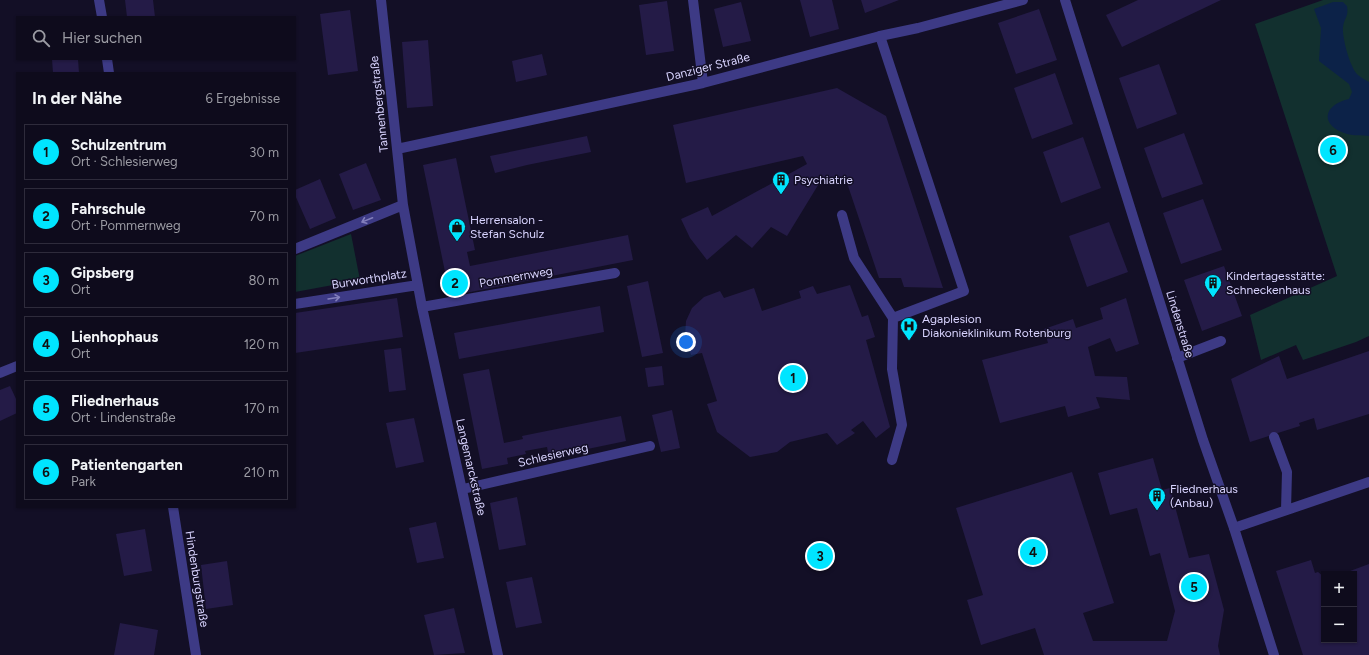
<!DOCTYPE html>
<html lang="de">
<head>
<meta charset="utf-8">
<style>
  :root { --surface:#0e0b1c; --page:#171425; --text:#f1f3f6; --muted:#9b9ba3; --line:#2e2b3b; --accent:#00e5ff }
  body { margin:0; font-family:Figtree,sans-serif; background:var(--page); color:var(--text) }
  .controls { position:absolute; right:12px; bottom:12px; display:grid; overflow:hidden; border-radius:0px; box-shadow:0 1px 3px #0004 }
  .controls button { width:36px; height:36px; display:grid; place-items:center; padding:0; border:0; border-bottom:1px solid var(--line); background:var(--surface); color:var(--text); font:20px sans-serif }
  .you { position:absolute; left:686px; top:342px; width:14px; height:14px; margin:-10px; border:3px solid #fff; border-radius:50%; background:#1a73e8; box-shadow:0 0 0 6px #1a73e833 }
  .badge { display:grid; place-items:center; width:26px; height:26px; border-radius:50%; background:var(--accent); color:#111; font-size:13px; font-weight:700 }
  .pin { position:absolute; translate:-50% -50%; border:2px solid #fff; box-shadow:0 1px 4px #0006 }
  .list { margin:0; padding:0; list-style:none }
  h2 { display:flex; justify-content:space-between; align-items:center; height:52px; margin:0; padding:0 16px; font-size:17px }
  h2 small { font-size:13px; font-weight:400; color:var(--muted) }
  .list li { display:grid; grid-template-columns:26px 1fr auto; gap:12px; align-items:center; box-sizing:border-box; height:56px; margin:0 8px 8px; padding:0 8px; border:1px solid var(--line); border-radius:0px }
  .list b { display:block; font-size:15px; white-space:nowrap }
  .list p { margin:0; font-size:13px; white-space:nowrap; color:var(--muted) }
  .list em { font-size:13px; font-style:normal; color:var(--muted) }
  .icon { flex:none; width:22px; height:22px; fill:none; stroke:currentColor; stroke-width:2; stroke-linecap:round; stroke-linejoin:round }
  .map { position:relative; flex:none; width:1369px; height:655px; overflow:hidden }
  .search { position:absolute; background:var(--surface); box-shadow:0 1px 3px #0004; left:16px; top:16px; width:280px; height:44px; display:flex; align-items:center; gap:10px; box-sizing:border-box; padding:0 14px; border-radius:0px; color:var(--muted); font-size:15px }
  .panel { position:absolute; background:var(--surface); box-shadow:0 1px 3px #0004; left:16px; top:72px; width:280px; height:436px; border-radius:0px }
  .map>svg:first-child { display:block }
</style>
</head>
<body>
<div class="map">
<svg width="1369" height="655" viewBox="0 0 1369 655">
  <rect width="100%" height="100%" fill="#130f26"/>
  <path fill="#12302f" d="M1323 0H1369V336L1356 342 1303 360 1296 345 1261 360 1250 315 1337 276 1255 24Z
    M351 234 360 280 295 292V256Z"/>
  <path fill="#0c2248" d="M1333 2H1343L1347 6C1349 17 1344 18 1343 27 1342 38 1350 68 1358 75 1361 78 1366 80 1369 82V136C1362 135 1354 136 1347 134 1320 126 1322 105 1349 99L1352 92 1349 84 1319 61 1321 28 1314 9Z"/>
  <path fill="#241b47" d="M125 0H153L155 17H127Z
    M800 0H832L839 29 810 37Z
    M861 0H899L865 13Z
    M1138 0H1221L1122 47 1106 15Z
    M667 1 674 51 646 55 639 5Z
    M741 2 751 41 723 47 714 9Z
    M1039 9 1057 60 1016 74 998 23Z
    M350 10 358 71 328 75 320 14Z
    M428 40 433 106 407 108 402 42Z
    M542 54 547 75 516 82 512 61Z
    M52 59H78L79 73H53Z
    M1159 64 1177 114 1137 129 1119 78Z
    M1055 73 1073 124 1032 139 1014 88Z
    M837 88 886 116 943 288 904 287 901 278H879L845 177 837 179 823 177 787 236 771 227 752 248 736 235 707 260 690 238 681 219 708 207 712 216 807 164 803 156 686 183 673 125Z
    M1184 133 1203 184 1162 198 1144 148Z
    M587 136 591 152 527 165 495 173 490 156Z
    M1083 137 1101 188 1061 203 1043 152Z
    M456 158 475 250 467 252 470 266 628 235 633 260 450 296 423 165Z
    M366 163 381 200 353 210 339 174Z
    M320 179 336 218 310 229 295 195V190Z
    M1203 199 1222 250 1181 264 1163 213Z
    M1109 222 1128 272 1087 287 1069 236Z
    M1224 266 1242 316 1202 331 1184 280Z
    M648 281 663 353 642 357 627 286Z
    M850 285 862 317 868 315 875 337 866 340 890 427 876 438 863 421 851 430 855 433 837 445 827 433 790 442 777 452 750 457 717 432 707 404 717 401 702 353 691 355 685 336 686 321 692 308 704 297 720 291 724 298 754 288 762 311 801 298 799 291 813 286 817 294Z
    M397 298 403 337 295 353V313Z
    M1126 298 1139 344 1116 352 1110 338 1088 347 1095 376 1127 377 1130 400 1096 397 1100 408 1068 417 1065 406 1000 423 982 360 1048 343 1044 329 1073 319 1076 328 1103 319 1100 308Z
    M600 306 604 332 459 359 454 333Z
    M401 348 406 390 389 392 384 350Z
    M1369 351V414L1317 430 1314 418 1299 423 1300 426 1250 442 1231 379 1279 356 1287 379Z
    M662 366 664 385 648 387 645 368Z
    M489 369 504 443 523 439 522 436 621 416 626 441 549 457 547 447 525 451 526 454 507 458 508 464 482 469 463 374Z
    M10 386 17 401V413L0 421V390Z
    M672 410 680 448 661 452 652 415Z
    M414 418 424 462 396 468 386 423Z
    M1153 458 1162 490 1170 488 1189 558 1209 554 1224 610 1218 646 1220 655H1044L1035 628 981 645 967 600 983 595 956 508 1072 472 1114 603 1083 613 1093 641H1167L1175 611 1160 553 1150 556 1137 508 1110 515 1098 473Z
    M517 497 526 545 499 550 490 503Z
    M436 522 444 558 417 563 409 528Z
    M145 529 152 571 124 576 116 534Z
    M1311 560 1315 573 1318 572 1324 577V640H1354V574H1342L1369 564V655H1303L1276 571Z
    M227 561 233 605 206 609 201 565Z
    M532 577 542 623 516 628 506 582Z
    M454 608 465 653 434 655 424 615Z
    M120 623 158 630 154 655H114Z"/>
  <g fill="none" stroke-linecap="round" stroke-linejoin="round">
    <path stroke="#3d3a85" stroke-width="10" d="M880 36 964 291 893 318
      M842 215 854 258 893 318 892 369 902 425 892 460
      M1177 358 1221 341
      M1274 437 1287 472 1286 510
      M1234 528 1369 482"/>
    <path stroke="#3d3a85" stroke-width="10" d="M99 0 102 17
      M381 0 403 205 422 307 498 655
      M693 0 703 83
      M1065 0 1203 440 1234 528 1274 655
      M107 59 109 73
      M397 149 703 83 880 36 918 28 1023 0
      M295 249 403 205
      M295 304 418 285
      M422 307 615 273
      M0 373 17 366
      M463 489 650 446
      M173 507 196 655"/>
  </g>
  <defs><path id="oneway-shaft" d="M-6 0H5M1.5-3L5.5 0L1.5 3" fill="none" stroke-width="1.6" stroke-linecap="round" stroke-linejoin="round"/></defs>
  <g stroke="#837fbc">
    <use href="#oneway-shaft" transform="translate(367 220) rotate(158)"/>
    <use href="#oneway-shaft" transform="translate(334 298) rotate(-9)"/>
  </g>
  <defs>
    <symbol id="building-pin" viewBox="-11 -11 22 30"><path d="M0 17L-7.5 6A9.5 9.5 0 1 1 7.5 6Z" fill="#00e5ff" stroke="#130f26"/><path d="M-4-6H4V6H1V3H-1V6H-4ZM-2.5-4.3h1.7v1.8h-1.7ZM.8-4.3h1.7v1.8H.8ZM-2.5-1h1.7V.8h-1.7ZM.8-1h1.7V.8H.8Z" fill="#111"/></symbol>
    <symbol id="shop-pin" viewBox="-11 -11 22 30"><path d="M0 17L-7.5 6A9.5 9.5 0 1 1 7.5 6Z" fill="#00e5ff" stroke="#130f26"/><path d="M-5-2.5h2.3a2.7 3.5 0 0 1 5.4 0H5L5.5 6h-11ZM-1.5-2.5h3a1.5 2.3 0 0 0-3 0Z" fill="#111"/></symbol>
    <symbol id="hospital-pin" viewBox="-11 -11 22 30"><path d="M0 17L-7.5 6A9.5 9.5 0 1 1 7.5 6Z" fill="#00e5ff" stroke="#130f26"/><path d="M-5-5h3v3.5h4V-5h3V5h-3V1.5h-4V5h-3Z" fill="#111"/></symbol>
  </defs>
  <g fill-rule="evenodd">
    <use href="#building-pin" x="771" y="170" width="20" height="27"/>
    <use href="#shop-pin" x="447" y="217" width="20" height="27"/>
    <use href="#building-pin" x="1203" y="273" width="20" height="27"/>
    <use href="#hospital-pin" x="899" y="316" width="20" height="27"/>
    <use href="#building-pin" x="1147" y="486" width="20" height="27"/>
  </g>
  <g text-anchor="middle" stroke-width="3" stroke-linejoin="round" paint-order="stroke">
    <g font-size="12" fill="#d9d4ff" stroke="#130f26">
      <text transform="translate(708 67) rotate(-14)" y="4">Danziger Straße</text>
      <text transform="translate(379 104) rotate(-96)" y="4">Tannenbergstraße</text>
      <text transform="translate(516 277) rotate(-10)" y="4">Pommernweg</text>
      <text transform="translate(369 279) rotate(-9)" y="4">Burworthplatz</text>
      <text transform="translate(1180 324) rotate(73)" y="4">Lindenstraße</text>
      <text transform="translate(553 455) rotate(-13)" y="4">Schlesierweg</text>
      <text transform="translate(471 467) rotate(77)" y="4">Langemarckstraße</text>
      <text transform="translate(197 579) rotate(81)" y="4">Hindenburgstraße</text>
    </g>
    <g font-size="12" fill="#d9d4ff" stroke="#130f26" text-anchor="start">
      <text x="794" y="184">Psychiatrie</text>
      <text x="470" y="224">Herrensalon -<tspan x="470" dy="14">Stefan Schulz</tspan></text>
      <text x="1226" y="280">Kindertagesstätte:<tspan x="1226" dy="14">Schneckenhaus</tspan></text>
      <text x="922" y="323">Agaplesion<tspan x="922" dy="14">Diakonieklinikum Rotenburg</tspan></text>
      <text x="1170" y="493">Fliednerhaus<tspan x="1170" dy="14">(Anbau)</tspan></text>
    </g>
  </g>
</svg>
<div class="controls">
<button>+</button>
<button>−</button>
</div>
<div class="you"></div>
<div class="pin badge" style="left:793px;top:378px">1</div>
<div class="pin badge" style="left:455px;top:283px">2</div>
<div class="pin badge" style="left:820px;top:556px">3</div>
<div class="pin badge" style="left:1033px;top:552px">4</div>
<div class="pin badge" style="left:1194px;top:587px">5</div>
<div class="pin badge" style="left:1333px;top:150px">6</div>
<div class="search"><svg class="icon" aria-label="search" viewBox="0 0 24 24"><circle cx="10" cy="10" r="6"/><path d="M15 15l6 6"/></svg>Hier suchen</div>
<section class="panel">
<h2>In der Nähe<small>6 Ergebnisse</small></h2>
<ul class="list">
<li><span class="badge">1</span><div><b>Schulzentrum</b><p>Ort · Schlesierweg</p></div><em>30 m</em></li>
<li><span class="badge">2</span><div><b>Fahrschule</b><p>Ort · Pommernweg</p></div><em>70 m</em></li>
<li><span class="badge">3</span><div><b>Gipsberg</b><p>Ort</p></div><em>80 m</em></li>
<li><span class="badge">4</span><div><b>Lienhophaus</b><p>Ort</p></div><em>120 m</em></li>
<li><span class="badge">5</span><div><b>Fliednerhaus</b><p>Ort · Lindenstraße</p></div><em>170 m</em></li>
<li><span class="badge">6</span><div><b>Patientengarten</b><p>Park</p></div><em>210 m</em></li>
</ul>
</section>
</div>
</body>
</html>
